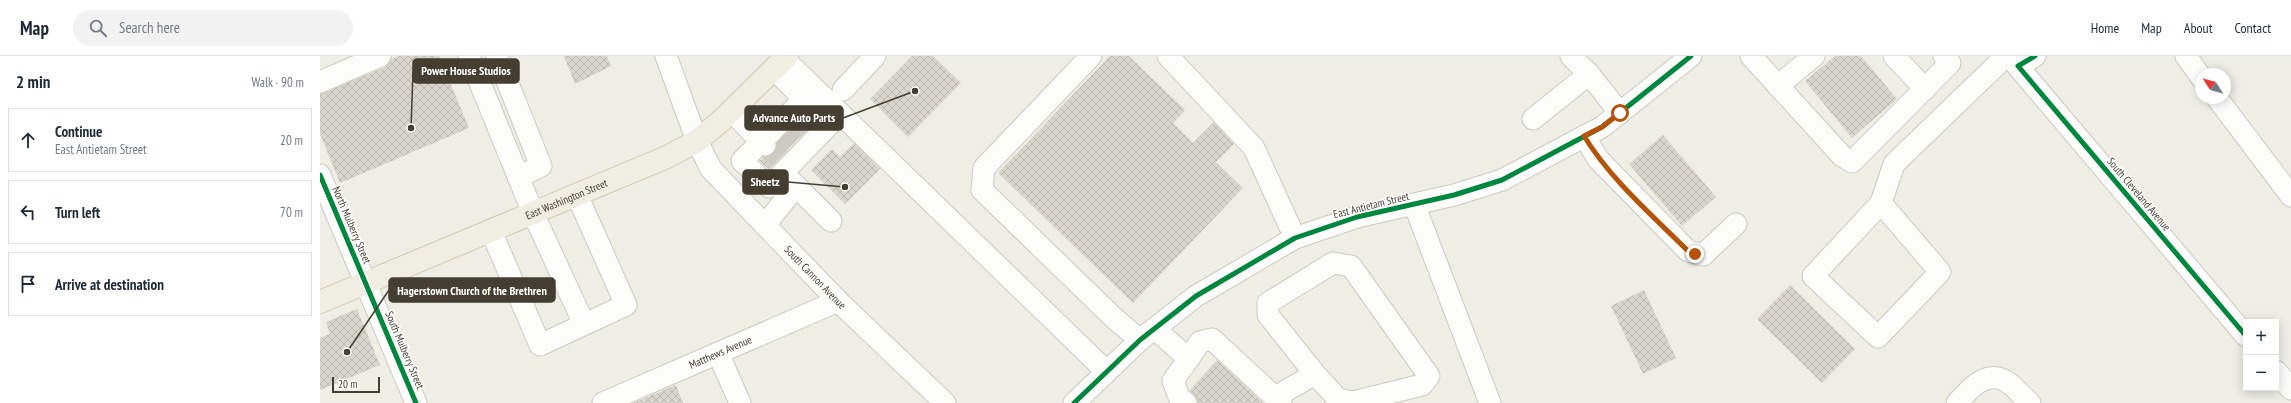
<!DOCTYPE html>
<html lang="en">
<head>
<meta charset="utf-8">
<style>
  :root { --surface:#fff; --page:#f2f2f3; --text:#1f2937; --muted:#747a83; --line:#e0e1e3 }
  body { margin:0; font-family:"PT Sans Narrow",sans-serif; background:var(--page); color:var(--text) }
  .controls { position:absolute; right:12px; bottom:12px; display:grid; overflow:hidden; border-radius:0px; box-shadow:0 2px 10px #0003 }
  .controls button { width:36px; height:36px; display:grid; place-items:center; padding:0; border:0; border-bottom:1px solid var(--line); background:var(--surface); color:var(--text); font:20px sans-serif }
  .compass { position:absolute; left:1875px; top:12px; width:36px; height:36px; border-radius:50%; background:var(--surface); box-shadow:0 2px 10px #0003; rotate:306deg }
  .scale { position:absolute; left:12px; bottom:10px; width:48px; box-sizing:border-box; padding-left:4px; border:2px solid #443e33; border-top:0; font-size:11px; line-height:14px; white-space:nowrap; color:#443e33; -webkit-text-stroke:3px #fff; paint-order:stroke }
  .stop { position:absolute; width:12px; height:12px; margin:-9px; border:3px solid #b45309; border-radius:50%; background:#fff }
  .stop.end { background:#b45309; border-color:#fff; box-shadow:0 1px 4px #0008 }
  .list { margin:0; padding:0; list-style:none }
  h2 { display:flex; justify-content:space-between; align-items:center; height:52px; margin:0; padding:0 16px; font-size:17px }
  h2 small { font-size:13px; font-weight:400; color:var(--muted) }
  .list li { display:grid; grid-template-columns:26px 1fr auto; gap:12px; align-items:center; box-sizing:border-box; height:64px; margin:0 8px 8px; padding:0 8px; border:1px solid var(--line); border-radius:0px }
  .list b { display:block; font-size:15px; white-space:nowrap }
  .list p { margin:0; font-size:13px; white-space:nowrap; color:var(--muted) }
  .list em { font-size:13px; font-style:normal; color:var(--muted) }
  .icon { flex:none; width:22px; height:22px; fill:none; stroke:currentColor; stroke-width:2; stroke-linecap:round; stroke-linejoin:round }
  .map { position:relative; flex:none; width:1971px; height:347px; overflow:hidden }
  header { display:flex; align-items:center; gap:24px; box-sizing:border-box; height:56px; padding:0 20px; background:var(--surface); border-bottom:1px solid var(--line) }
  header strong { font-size:19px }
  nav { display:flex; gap:22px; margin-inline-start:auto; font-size:14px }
  .search { width:280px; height:36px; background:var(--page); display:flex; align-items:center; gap:10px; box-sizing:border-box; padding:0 14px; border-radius:22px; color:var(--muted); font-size:15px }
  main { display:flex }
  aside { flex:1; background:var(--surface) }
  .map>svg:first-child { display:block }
</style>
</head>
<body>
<header>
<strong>Map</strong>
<div class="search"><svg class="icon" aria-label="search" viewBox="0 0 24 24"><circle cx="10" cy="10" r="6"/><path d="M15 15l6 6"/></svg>Search here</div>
<nav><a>Home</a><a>Map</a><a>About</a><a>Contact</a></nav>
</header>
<main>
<aside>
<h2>2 min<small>Walk · 90 m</small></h2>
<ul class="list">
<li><svg class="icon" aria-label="ahead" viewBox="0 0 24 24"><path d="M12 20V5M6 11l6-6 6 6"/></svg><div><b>Continue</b><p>East Antietam Street</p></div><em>20 m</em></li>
<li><svg class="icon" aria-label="left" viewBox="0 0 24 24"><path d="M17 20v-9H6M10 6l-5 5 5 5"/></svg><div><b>Turn left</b></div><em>70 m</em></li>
<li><svg class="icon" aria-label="arrive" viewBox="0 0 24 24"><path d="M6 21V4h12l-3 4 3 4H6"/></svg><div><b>Arrive at destination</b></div></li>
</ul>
</aside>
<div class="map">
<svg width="1971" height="347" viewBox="0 0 1971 347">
  <defs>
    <pattern id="building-cross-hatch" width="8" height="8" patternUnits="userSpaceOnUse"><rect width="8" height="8" fill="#d8d5ce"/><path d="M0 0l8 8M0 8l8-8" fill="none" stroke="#bbb8b1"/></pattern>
  </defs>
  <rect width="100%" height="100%" fill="#eeede6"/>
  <path fill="url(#building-cross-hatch)" d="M79 0H119L149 72 20 127 0 78V38L65 11 71 3Z
    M244 0H287L291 10 255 28Z
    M592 0H613L641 27 588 81 550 43Z
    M790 0H809L865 54 853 67 873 87 894 66 914 88 896 106 923 132 813 247 678 117Z
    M1515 0H1541L1577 43 1532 82 1485 25Z
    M484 60 492 68 449 113 439 105 454 96 457 87Z
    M1343 79 1396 141 1362 170 1309 108Z
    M534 87 560 113 525 148 491 114 512 93 520 101Z
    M1470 229 1535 293 1502 327 1437 263Z
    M1324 234 1356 302 1323 318 1291 250Z
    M37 253 60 309 0 334V282L10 278 6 266Z
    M897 304 943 347H878L877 343 870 334Z
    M356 329 363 347H313Z"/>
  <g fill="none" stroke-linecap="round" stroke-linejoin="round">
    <path stroke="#cccac2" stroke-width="21" stroke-dasharray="21 10" stroke-linecap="butt" d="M473 61 487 74
      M460 75 473 87
      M445 89 459 103"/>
    <defs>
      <g id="minor">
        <path d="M149 0 213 157 264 268"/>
        <path d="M177 0 221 110 198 121"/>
        <path id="s1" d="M346 0 377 85 391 113 518 245 625 347"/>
        <path d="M771 0 664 112 662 134 794 262 820 284"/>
        <path d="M848 0 934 92 975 182"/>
        <path d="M1251 0 1269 18 1300 57"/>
        <path d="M1431 0 1522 100 1532 106 1630 7 1624 0"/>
        <path d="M1574 0 1605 33"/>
        <path d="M1689 0 1926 280"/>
        <path d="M1866 0 1881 21"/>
        <path d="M464 3 787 316"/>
        <path d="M1698 10 1715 0"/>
        <path d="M454 13 484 43"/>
        <path d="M0 26 60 0"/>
        <path d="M1458 30 1494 0"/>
        <path d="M523 34 555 0"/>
        <path d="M1897 42 1971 140"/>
        <path d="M412 55 441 86 422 105 449 131 510 68 484 43 441 86 445 89"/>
        <path d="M1213 63 1269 18"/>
        <path d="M1264 80 1278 103 1368 195 1383 199 1416 168"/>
        <path d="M0 119 96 347"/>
        <path d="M476 130 511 165"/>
        <path d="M1561 147 1620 216 1558 281 1493 220 1561 147 1574 108 1686 0"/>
        <path d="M1094 148 1170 347"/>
        <path d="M445 169 476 130 463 117"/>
        <path d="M171 175 220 289 306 249 257 139"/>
        <path d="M835 273 869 303"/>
        <path d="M398 297 420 347"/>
        <path d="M1956 315 1971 333"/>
        <path d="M955 341 995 318 948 259V247L1013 207 1031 210 1109 320 1102 329 1033 346 1018 343 995 318"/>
        <path id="s2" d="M283 347 518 245"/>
        <path d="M754 347 820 284 876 240 975 182 1037 161 1134 139 1182 124 1282 71 1371 0"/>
        <path d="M866 347 859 341 853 325 880 286 892 283 961 347"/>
        <path d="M1637 347C1649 334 1664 315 1684 324 1693 328 1702 340 1710 347"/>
      </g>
      <g id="major">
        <path id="s3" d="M0 246 347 101 377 85 402 64 467 0"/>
      </g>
    </defs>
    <use href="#minor" stroke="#cccac4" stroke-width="23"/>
    <use href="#major" stroke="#d1cbb2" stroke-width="24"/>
    <use href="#minor" stroke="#fcfcfb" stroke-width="21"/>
    <use href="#major" stroke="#f0ede2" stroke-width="22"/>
    <defs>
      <path id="cycleway" d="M1715 0 1698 10 1926 280
        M0 119 96 347
        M754 347 820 284 876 240 975 182 1037 161 1134 139 1182 124 1282 71 1371 0"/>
    </defs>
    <use href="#cycleway" stroke="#fff" stroke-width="8"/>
    <use href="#cycleway" stroke="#00873e" stroke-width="5"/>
  </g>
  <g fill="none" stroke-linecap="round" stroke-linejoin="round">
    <path stroke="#b45309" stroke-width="5" d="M1300 57 1282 71 1264 80C1291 124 1332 159 1368 195L1375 198"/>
  </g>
  <g text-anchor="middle" stroke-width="3" stroke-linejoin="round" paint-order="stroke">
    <g font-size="11" fill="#443e33" stroke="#fff">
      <text transform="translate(1819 138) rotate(50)" y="4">South Cleveland Avenue</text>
      <text dy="4" stroke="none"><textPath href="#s3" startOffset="267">East Washington Street</textPath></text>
      <text transform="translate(1051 149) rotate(-14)" y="4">East Antietam Street</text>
      <text transform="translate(32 169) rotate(67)" y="4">North Mulberry Street</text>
      <text dy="4" stroke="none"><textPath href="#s1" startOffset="272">South Cannon Avenue</textPath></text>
      <text transform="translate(85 294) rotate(67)" y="4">South Mulberry Street</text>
      <text dy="4" stroke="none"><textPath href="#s2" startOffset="128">Matthews Avenue</textPath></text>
    </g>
  </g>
  <path fill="none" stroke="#443e33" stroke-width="1.5" d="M91 72L93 15M595 35L523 62M525 131L468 126M27 296L69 234"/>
  <g fill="#443e33" stroke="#fff" stroke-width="1.5">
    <circle cx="91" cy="72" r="4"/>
    <circle cx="595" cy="35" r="4"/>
    <circle cx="525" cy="131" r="4"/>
    <circle cx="27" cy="296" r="4"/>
  </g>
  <g fill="#443e33" stroke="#443e33" stroke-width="1.5">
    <rect x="93" y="3" width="106" height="24" rx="4"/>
    <rect x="425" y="50" width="98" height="24" rx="4"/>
    <rect x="423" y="114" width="45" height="24" rx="4"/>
    <rect x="69" y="222" width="166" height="24" rx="4"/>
  </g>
  <g font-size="12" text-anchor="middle" font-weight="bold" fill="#fff">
    <text x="146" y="19">Power House Studios</text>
    <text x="474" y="66">Advance Auto Parts</text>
    <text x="445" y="130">Sheetz</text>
    <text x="152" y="239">Hagerstown Church of the Brethren</text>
  </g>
</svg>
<div class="controls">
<button>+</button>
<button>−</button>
</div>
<svg class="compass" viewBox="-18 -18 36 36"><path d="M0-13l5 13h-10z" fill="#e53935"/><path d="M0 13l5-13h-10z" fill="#747a83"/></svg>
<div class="scale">20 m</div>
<div class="stop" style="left:1300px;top:57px"></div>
<div class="stop end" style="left:1375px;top:198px"></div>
</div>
</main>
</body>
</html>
